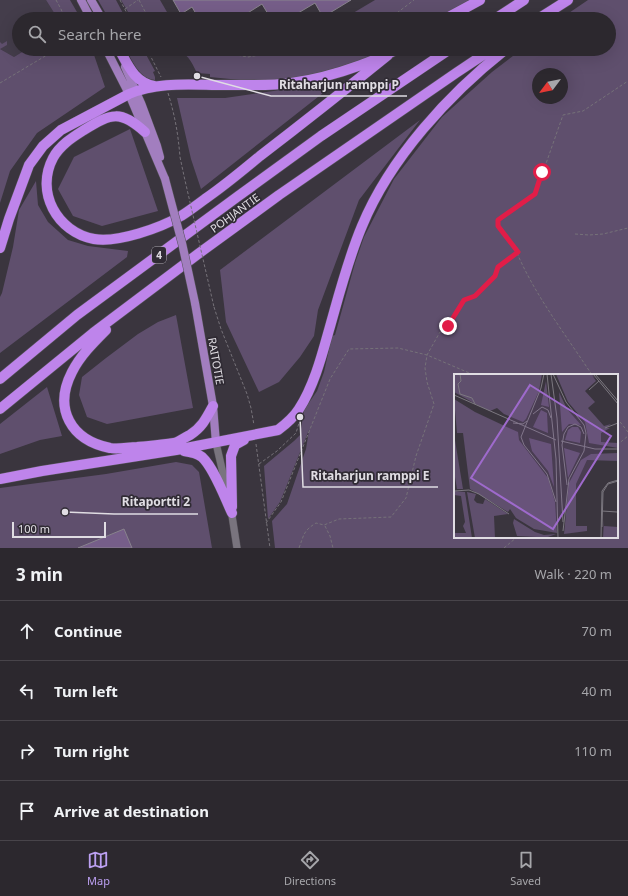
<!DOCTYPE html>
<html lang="en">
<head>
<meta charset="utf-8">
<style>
  :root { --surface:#2c282e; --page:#343036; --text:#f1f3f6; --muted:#a6a6aa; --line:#48444a; --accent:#bca0f2 }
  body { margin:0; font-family:"Noto Sans",sans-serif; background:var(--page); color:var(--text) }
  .compass { position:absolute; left:532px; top:68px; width:36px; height:36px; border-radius:50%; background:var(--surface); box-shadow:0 4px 16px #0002; rotate:238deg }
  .scale { position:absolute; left:12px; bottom:10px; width:94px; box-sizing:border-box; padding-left:4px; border:2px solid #e0dde3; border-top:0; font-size:11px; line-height:14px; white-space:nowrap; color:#e0dde3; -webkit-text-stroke:3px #302b34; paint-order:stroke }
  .stop { position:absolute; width:12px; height:12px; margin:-9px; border:3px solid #e11d48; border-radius:50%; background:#fff }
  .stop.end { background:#e11d48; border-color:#fff; box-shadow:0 1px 4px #0008 }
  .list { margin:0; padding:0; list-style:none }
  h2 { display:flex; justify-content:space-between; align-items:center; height:52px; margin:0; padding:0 16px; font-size:17px }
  h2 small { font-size:13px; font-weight:400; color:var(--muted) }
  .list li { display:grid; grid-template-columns:26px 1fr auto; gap:12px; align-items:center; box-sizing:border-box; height:60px; padding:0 16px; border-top:1px solid var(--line) }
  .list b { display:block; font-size:15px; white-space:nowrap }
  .list em { font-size:13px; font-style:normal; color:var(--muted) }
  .icon { flex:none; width:22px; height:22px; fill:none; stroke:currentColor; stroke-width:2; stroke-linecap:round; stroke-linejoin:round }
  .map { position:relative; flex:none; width:628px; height:548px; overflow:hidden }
  .search { position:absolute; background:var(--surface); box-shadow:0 4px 16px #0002; left:12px; right:12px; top:12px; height:44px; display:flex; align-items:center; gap:10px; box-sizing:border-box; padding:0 14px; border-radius:22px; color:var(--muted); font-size:15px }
  .sheet { height:292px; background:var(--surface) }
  nav { display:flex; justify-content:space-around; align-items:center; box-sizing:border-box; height:56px; border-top:1px solid var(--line); background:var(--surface); font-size:11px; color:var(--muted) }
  nav a { display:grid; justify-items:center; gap:2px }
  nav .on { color:var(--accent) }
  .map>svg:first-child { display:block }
</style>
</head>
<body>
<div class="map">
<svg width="628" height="548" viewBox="0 0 628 548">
  <rect width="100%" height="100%" fill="#3a353e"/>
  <path fill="#443d4b" d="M0 0H46L58 19H19V49H27L14 57 0 49Z"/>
  <path fill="#5f4f6d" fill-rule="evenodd" d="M46 0H70L81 19H58Z
    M98 0H116L126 19H109Z
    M121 0H160L171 19H132Z
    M375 0H474L439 19H343Z
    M588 0H628V548H275L272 521 287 504 306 449 309 430 280 502 268 519 264 466 294 441 300 435 304 410 317 391 324 372 332 336 335 335 355 263 364 237 394 179 442 117 492 72 522 49H609V19H560ZM538 74H562V98H538ZM455 375H617V537H455Z
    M7 41V45L0 49 14 57 27 49H92L105 87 37 133 10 171 0 203V42L2 44Z
    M126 49H143L155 71 153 72 155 77V80C140 79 132 61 126 49Z
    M174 49H388L380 53 334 71 291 79 250 81 210 77V74L197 73C191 61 188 53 174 49Z
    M337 82 201 189 191 159 177 98H225Z
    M420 120 359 200 318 310 314 336 300 357 279 382 259 392 226 322 220 270Z
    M130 129 158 211 102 226 73 216 58 189 74 157Z
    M36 181 38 205 48 222 68 240 88 246 128 251 127 257 0 353V297L2 293 13 247 19 210Z
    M176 315 193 408 107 424 87 417 79 395 82 377 106 358 138 334 158 322Z
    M47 387 62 436 40 440 0 454V424Z
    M176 462 192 465 199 472 212 548H0V488L106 474Z"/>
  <path fill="#765e89" stroke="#88838d" d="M173 0H351L323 17 315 3 288 19H271L262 4 238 19H199L192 7 181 14Z
    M124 529 132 548H78Z"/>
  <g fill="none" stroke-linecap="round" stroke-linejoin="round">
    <defs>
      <path id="secondary" d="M216 443 228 495
        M231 509 237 548"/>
      <path id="primary" d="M81 0 91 19
        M91 0 102 19
        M106 49 129 94 165 179
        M125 67 141 103 157 146 160 157
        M195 303 213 406 216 443"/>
      <path id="motorway" d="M445 19 480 0
        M495 19 524 0
        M538 19 568 0
        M119 49C128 65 134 82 154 86
        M145 132C120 110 112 113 84 130 73 137 60 145 53 158 35 192 57 232 94 239 118 243 160 228 181 216 189 211 197 205 205 199 224 186 242 171 260 156 303 123 346 89 388 55
        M0 248 9 219 29 165 43 146 61 130 129 94C158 81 193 85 224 85 247 85 269 86 291 83 315 80 339 73 361 65 374 60 386 56 397 49
        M106 330C93 343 80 356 72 372 53 409 71 440 110 448 118 450 129 447 137 447 148 446 163 445 174 443 179 442 185 437 190 435 202 427 206 419 213 406
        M0 379 77 315 237 197 321 136 450 49
        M0 409 93 333 198 254 279 195 456 73 492 49
        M184 451C191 452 197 453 202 457 214 468 225 498 232 513
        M0 479 42 471 176 450 278 430C286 424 294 417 299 409 314 386 322 355 329 330 339 295 348 259 362 226 390 158 449 94 506 49
        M232 507 231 456 235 445 244 440"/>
    </defs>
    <use href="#secondary" stroke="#56535a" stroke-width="8"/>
    <use href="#primary" stroke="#56535a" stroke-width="9"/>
    <use href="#motorway" stroke="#56535a" stroke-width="11"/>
    <path stroke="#767279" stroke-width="1" stroke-dasharray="3 2" stroke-linecap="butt" d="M56 0 61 9 65 19
      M120 0 130 19
      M139 0 149 19
      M125 9 138 0
      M389 19 414 0
      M147 49 161 77
      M184 49 193 53 218 52 248 57 296 49
      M0 83 57 49
      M168 93C175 116 178 133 180 157
      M575 234 589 235 603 234 628 228
      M517 253C536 297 566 335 592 375
      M214 307 221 329 247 394 251 408 254 425
      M617 418 628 432
      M256 444 270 548
      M617 445 628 436
      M259 464 277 451 296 433 299 423
      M266 523 281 502 330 379 349 349 398 348 427 355 474 375
      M325 526 330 536 333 548
      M299 548C304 535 303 531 316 523L324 525 339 519 391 517 406 498 416 456 434 404 427 382 425 368 427 355 440 332 448 326 464 300 475 296 495 276 498 267 518 252 498 226V219L535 195 563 115 583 111 628 81
      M504 548 517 537"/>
    <use href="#secondary" stroke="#79747e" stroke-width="7"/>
    <use href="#primary" stroke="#a27ebf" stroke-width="8"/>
    <use href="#motorway" stroke="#be84eb" stroke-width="10"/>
    <defs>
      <path id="primary-bridge" d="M165 179 182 243 195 303"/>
    </defs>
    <use href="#primary-bridge" stroke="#56535a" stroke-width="9" stroke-linecap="butt"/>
    <path stroke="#767279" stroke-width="1" stroke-dasharray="3 2" stroke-linecap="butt" d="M180 157 184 176 214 307"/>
    <use href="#primary-bridge" stroke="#a27ebf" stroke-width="8"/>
  </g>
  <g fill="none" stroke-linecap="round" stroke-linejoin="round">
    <path stroke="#e11d48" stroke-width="5" d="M448 326 464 300 475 296 495 276 498 267 518 252 498 226V220L535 194 542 172"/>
  </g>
  <g text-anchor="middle" stroke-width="3.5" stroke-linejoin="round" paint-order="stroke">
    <rect fill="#302b34" stroke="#aba8ae" stroke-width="1" x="152" y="247" width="14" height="16" rx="3"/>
    <g font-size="10" font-weight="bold" fill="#e0dde3">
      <text x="159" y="259">4</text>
    </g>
    <g font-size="11" fill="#e0dde3" stroke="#302b34">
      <text transform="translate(235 213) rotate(-36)" y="4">POHJANTIE</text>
      <text transform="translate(216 361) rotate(80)" y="4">RAITOTIE</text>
    </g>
  </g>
  <g transform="translate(454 374)">
    <rect width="164" height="164" fill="#3a353e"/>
    <path d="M0 0H88L85 17 72 45 69 48 50 40 43 34 36 37 25 32 0 18ZM102 0H138L142 5 138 1 142 7 131 17 141 28 134 34 150 52 157 50 152 54H146H156L147 59V68L164 69V74L135 69 131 48 114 28ZM92 7 95 33 87 31ZM105 18 113 35 127 51 115 50 108 58ZM0 25 21 38 55 54 63 66 55 54 64 58 65 66 94 104 101 128 103 159 80 155 62 144 56 135 54 138 16 115 9 59H3ZM87 36 93 39 94 59 79 53ZM118 53H124L127 58 126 69 111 66 114 56ZM0 60 9 115H3L0 97ZM75 64 97 70 100 113 94 97 78 77ZM110 74 126 79 114 104ZM164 79V87L133 86 122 110V152H133V157L110 160 115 109 127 86 137 80ZM0 117 11 118 18 164H0V159H12L9 152 11 148 7 122 0 121ZM13 118 22 120 20 126 23 129 29 130 31 125 54 140 40 142 41 164H21ZM60 145 81 158 90 161 102 160 94 163 102 164 63 162 59 149ZM150 145V152L164 153V164H149Z" fill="#5f4f6d"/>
    <path fill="none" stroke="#7c7880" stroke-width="1" d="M6 0 7 7 4 10 6 20 18 24 21 30M90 0 87 14 67 63 70 71 93 100 102 128M93 0 102 85 104 164M97 0 103 44 109 148M99 0 112 28 130 51 132 59 130 77 115 105 109 157M139 0 164 30M141 0 164 27M135 16 145 7M0 21 102 66M79 40 88 33 94 36 97 44M59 49 69 50 73 47M151 54 164 49M107 67 141 75H164M113 111 108 71 110 60 114 53 121 50 127 53 130 60M0 117 15 116 25 120 55 140M148 137 163 138M148 153 149 118 154 110 164 107M147 164 148 117 154 109 164 106"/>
    <path fill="#9e6acc" fill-opacity="0.15" stroke="#9e6acc" stroke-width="2" d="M76 11 157 62 99 155 17 104Z"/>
    <rect width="164" height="164" fill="none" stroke="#e0dde3" stroke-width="2"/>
  </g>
  <path fill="none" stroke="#e0dde3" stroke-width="1.5" d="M197 76L271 96H407M300 417L303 487H438M65 512L114 514H198"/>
  <g fill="#e0dde3" stroke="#302b34" stroke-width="1.5">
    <circle cx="197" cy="76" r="4"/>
    <circle cx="300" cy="417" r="4"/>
    <circle cx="65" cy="512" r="4"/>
  </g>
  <g font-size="12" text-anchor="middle" font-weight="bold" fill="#e0dde3" stroke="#302b34" stroke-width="3.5" stroke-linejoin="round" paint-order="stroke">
    <text x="339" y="89">Ritaharjun ramppi P</text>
    <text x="370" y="480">Ritaharjun ramppi E</text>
    <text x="156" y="506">Ritaportti 2</text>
  </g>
</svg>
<svg class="compass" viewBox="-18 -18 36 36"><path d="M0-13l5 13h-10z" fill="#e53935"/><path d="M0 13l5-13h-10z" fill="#a6a6aa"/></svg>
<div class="scale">100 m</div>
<div class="stop" style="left:542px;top:172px"></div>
<div class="stop end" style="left:448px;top:326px"></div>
<div class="search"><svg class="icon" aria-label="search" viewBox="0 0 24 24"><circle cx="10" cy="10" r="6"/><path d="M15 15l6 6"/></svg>Search here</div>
</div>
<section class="sheet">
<h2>3 min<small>Walk · 220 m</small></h2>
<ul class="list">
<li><svg class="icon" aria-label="ahead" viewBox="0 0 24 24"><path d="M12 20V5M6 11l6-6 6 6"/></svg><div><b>Continue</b></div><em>70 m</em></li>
<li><svg class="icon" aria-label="left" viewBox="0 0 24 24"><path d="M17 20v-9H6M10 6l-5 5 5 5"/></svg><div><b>Turn left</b></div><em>40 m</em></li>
<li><svg class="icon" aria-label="right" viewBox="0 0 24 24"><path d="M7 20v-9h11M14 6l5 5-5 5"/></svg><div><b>Turn right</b></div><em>110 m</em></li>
<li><svg class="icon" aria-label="arrive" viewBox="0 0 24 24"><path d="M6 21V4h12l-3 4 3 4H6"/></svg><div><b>Arrive at destination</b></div></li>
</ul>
</section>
<nav>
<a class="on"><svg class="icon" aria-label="map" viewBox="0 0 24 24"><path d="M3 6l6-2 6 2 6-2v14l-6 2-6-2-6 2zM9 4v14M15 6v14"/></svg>Map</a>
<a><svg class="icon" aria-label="directions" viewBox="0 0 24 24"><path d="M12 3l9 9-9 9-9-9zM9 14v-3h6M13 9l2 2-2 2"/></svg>Directions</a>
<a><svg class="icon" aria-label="saved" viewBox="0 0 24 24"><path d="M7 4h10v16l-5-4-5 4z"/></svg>Saved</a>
</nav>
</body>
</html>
